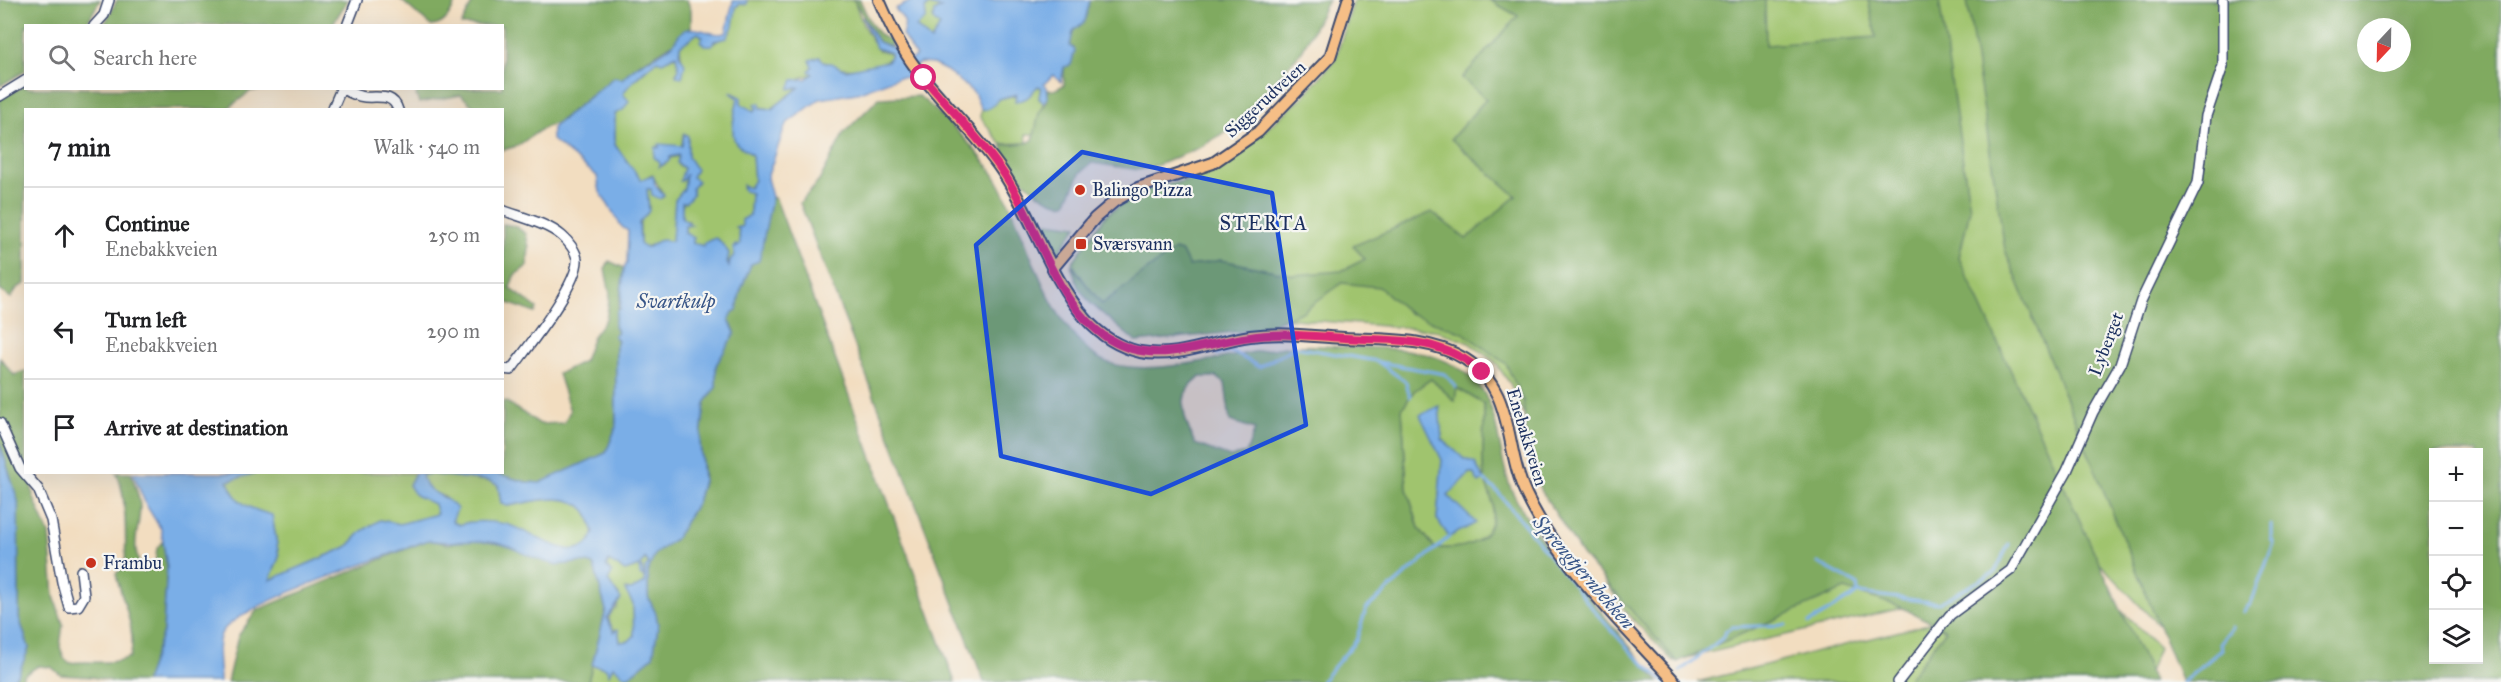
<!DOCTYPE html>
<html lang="en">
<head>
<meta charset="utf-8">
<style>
  :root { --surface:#fff; --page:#f6f6f6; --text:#202124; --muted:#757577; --line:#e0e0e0 }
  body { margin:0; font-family:"IM FELL Great Primer",serif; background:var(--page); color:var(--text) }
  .controls { position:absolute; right:18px; bottom:18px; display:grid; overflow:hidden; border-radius:0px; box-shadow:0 6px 24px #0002 }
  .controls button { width:54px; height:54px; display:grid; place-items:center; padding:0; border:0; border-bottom:2px solid var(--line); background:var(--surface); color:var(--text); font:30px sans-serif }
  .compass { position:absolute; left:2357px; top:18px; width:54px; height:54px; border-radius:50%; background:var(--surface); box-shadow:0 6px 24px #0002; rotate:202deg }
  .stop { position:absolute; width:18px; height:18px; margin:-14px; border:4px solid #db2777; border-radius:50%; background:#fff }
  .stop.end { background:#db2777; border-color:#fff; box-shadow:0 2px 6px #0008 }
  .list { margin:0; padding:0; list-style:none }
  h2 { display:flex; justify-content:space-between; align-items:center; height:78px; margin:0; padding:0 24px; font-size:26px }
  h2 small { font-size:20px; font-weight:400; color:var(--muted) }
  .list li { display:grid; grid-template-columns:39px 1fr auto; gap:18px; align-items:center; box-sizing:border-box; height:96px; padding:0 24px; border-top:2px solid var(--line) }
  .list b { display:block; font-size:22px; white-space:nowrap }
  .list p { margin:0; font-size:20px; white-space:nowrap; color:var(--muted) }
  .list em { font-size:20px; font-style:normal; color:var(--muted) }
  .icon { flex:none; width:33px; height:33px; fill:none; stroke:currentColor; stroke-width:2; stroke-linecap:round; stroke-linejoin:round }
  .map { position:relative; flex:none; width:2501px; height:682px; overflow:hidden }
  .search { position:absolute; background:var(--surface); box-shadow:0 6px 24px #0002; left:24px; top:24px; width:480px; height:66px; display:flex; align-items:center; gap:15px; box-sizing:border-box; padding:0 21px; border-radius:0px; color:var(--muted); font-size:22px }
  .panel { position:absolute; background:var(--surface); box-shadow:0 6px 24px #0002; left:24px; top:108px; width:480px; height:366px; border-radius:0px }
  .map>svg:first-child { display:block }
</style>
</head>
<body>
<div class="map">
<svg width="2501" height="682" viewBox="0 0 2501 682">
  <rect width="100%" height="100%" fill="#f6f6f2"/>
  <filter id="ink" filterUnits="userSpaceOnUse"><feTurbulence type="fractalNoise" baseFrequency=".0167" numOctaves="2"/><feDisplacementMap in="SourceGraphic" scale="12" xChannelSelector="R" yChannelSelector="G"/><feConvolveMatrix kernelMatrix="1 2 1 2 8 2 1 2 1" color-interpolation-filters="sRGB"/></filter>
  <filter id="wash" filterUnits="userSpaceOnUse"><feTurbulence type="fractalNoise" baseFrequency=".008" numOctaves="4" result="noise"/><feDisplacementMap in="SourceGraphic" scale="24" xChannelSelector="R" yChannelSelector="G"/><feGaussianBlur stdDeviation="1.35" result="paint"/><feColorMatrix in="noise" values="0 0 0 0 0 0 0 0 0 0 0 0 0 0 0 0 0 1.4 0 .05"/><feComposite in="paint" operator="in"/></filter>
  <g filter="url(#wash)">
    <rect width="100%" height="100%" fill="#f2ddc0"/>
    <path fill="#a0c46e" stroke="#5e7a66" stroke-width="1.5" fill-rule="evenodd" d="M747 0H854L863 25 878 50 890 53V58C874 70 832 74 819 57L810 70 813 74 800 78 797 86 800 87 771 109 755 106 757 108 754 111 741 104V97L731 92 738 98 733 123 735 138 752 155 754 181 749 188 743 185 742 188 751 193 750 215 748 219H743V226L736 228 739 230 740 244 736 248 733 247 734 255 729 262 730 267 727 263 729 253 719 240H708L704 246 692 243 694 238 685 234V226H689V221L682 218C679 206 684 200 693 194L692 188 697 183 692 177 696 169 688 157 687 135 683 134 682 146 655 147 654 157 660 163V167L667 163 670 158 679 156V166L684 168 681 182 686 174 684 189 675 200 672 241 643 247 640 244V219L647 214 649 207 647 189H651L662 198 664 196C663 193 653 177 652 174L641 180 615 145V114L628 103 623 94 627 87 657 60 662 62 676 55 679 69 676 73 683 74C685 63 680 57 680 46L698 33 711 45 731 32 736 7 740 4 745 5Z
      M1354 0H2308L2164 631 2057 518 1967 593 1673 661 1627 613 1549 502 1531 458 1524 416 1511 385 1495 362 1469 343 1435 330 1268 317 1104 312 1072 263 1107 214 1142 191 1188 180 1231 160 1303 97 1335 60Z
      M928 5 941 8 934 12 933 19 940 26 931 41 916 27 926 19 925 9Z
      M1035 87H1041L1039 99 1044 103 1035 134H1026L1027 143 1001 144 980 117 981 109 995 104 998 99 1017 95 1015 100H1023Z
      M1047 222 1077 226 1059 251 1054 250 1043 227Z
      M1431 379 1454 400 1456 387 1484 404C1485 427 1481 453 1484 475 1485 485 1492 496 1493 506 1495 544 1464 550 1435 548L1419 528 1407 489 1402 409 1414 391ZM1439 406 1442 439 1463 459 1475 463 1473 473H1469L1447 496 1454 504 1437 519 1442 460Z
      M256 472 297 473 300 476 311 473 322 476 325 472 415 473 409 485 434 504 438 514 400 524 380 520 362 531 347 547 269 581 279 557 272 516C249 508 235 504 227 480Z
      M431 474 489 481 498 485 501 503 506 506C529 503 567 490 585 510 591 517 590 524 594 532 587 556 557 553 540 539L469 522 459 525 452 521 454 515 445 497C433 493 424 488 422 475Z
      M2048 538 2159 648 2145 682H1697L1984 610Z
      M645 558 649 564 645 583 632 590 625 589 633 604 634 636 629 641 620 642 619 633 615 629 614 632C609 620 605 616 617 608L619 595 608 581 612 573 606 566 609 561 615 563 625 571 639 566 644 577 641 565Z
      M592 665 606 668 613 666 629 676 622 682H588Z"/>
    <path fill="#80aa61" stroke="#4e6c60" stroke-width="1.5" fill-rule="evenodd" d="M0 0H100L86 25 26 26 25 71 0 86Z
      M117 0H348L332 25H104Z
      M401 0H457C451 12 446 26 431 26Z
      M474 0H687L691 10V28C681 31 680 38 673 43 656 56 637 62 622 79L614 77 558 122 542 129 517 146 503 150 502 110 476 109 461 95 419 103 416 95 419 89 502 88V26L461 25Z
      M854 0H860C867 14 874 37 891 40V47L878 42Z
      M1090 0H1328L1302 51 1233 127 1201 147 1158 165 1138 170 1092 163 1081 172 1066 203C1044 208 1004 165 1002 145L1027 143 1033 140 1039 113 1047 102 1048 90H1054L1064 85V67L1074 48 1070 46 1073 31 1085 21Z
      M1489 0H1765L1766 45 1876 37 1868 0H1939L1970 209 1959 258 2154 682H1906L1946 630 1901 607 1845 589 1677 662 1582 555 1539 487 1527 443 1523 401 1506 364 1463 333 1409 313 1379 287 1342 283 1302 312 1255 330 1136 342 1090 303 1078 287 1071 265 1102 304 1174 250 1182 252 1189 266 1221 260 1294 275 1341 271 1365 259 1353 246 1432 212 1466 239 1516 196 1451 139 1486 99 1462 78 1518 16Z
      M1967 0H2501V682H2182L2005 250ZM2366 27H2402V63H2366ZM2434 452H2478V660H2434Z
      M25 85 26 88 268 89 251 91 227 109 26 110 25 284 17 288 11 298 0 290V99Z
      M919 96C946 118 985 156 1001 187 1030 242 1043 314 1094 355 1134 387 1245 349 1294 346 1310 345 1327 346 1343 347 1384 348 1426 346 1462 370 1504 397 1494 450 1512 491 1531 531 1559 562 1587 595 1611 624 1635 653 1659 682H984L800 203 819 181 844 133 879 98ZM1200 377H1216L1225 383 1230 421 1255 429 1246 453 1230 457 1195 444C1184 420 1174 394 1200 377ZM1431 379 1455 401 1457 388 1484 404C1485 426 1481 454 1484 475 1485 485 1492 496 1493 506 1495 543 1464 550 1435 548L1419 528 1407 489 1402 409 1414 391Z
      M772 197 776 199 955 682H622L653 656 658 625 656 614 648 597V571L654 554 676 538 697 502 704 479 700 443 705 403 716 387V365L735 331 729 320 732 312 736 311 740 292 751 264 760 257V245Z
      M503 224 515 226 526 234 529 248 527 266 514 276 510 288 537 308 535 313 503 301Z
      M609 261 624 268C623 286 614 319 618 332L614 335 618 342 616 347V427L606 453 540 483 526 482 493 473 502 472 503 402 505 401 540 424 564 423 570 411 558 374 584 361 593 336 606 319 610 294 605 269Z
      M0 358 14 375 25 371 26 472 30 473 33 496 49 534 54 596 63 624 60 647 64 658 70 663C92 660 110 666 130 657 138 631 121 599 116 573L125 567C126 544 127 491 116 473H131C134 483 139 495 140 506 140 532 128 546 144 572L155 564 157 548 163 541 167 567 163 632 145 682H116L91 677 61 675 51 667 38 666 24 675 20 682H10L18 674 29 648 19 618 18 501 0 444Z
      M466 539 513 546 541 560 564 564 584 560 594 565 606 610 588 682H227L238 636 257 610 428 540 448 544Z"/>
    <path fill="#7aaee7" stroke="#4a6ea2" stroke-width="1.5" fill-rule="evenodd" d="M747 0V4H740L736 7 733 26 727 38 714 41 712 45H704L700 41 703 37 698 33 680 46 679 54 685 64 682 77 676 76 679 69 676 55 662 62 657 60C647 68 629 83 623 94L629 101 623 110 615 114V145L641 180 653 175 655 185 664 196 659 199 652 195 651 189H647L649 211 639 223 640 244C650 253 651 241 662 240 665 240 668 242 672 241L675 200 684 189 686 174 683 180 680 181 684 168 677 163 679 155 670 157 669 161 659 167 660 163 654 157 655 147 659 148V144L682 146 684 134 688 136V157L696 169 692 177 698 181 692 188 693 194 686 202H682V218L692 225H685V233L694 238 692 243 704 246V243L715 238 719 240 729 253 727 263 729 267 730 260 734 255 733 247 736 244V248L740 244 739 230 736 227H742V220L750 215 751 193 744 191 742 185 749 188 754 180 752 155C748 151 740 148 736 143 729 132 736 109 738 98L730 92 741 97V104L754 111 757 108 755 104 760 103V108L772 109 800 87 789 89 793 80 806 79 813 74 809 71 812 67 810 60 820 57 825 63H831L846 70 888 61 891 53 876 48 862 17 878 42 893 48 903 61 907 62 916 56 902 35C907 23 905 20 895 9L913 0H1090L1085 21 1073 31 1070 46 1075 50 1071 65 1064 67 1061 82 1053 75 1044 84 1047 87 1048 97 1044 103 1039 98 1041 87 1038 86C1030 93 1031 100 1015 101L1017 94 998 99C995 105 988 111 981 109L974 93 947 71 933 64 920 63 910 69 913 73 912 78 899 77 857 93 820 99 786 124 767 178 772 197 759 261 751 264 740 292 737 310 733 312 729 320 735 333 716 365V387L705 403 700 444 703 480 697 502 676 538 655 554 648 571V597L656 614 658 626 653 656 629 676 623 675 613 666 609 675 606 668 592 665 606 610 594 565C578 558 569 567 554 564 534 561 517 547 497 543 473 538 451 545 428 540 389 556 240 603 222 632 215 644 220 668 220 682H145L163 632 167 567 161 529 146 505 133 473H256L228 481C235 504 250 509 272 515L279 557 270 580 347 547 362 531 380 520 400 524 437 514 434 504 415 495 409 485 415 473H493L526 482 540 483 606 453 616 427V347L618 341 614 335 618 332 614 326 617 311 620 309 624 268 627 263 628 231 622 227 600 192 597 176 552 140V128L614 77 622 79C637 62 656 59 672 45 678 39 678 31 688 29 700 26 713 37 726 33L733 1ZM928 5 941 8 934 12 933 20 940 26 931 41 916 27 926 19 925 9ZM431 474 489 481 498 485 501 503 506 506C529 503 567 490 585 510 591 517 590 524 594 532 582 573 530 530 506 524 492 521 472 520 459 525L452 521 457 509C447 494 425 495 422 475ZM645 558 649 564 645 568V583L631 590H625L633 604 634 636 629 641 620 642 618 629 614 632 607 618 621 599 608 581 612 573 606 566 609 561 625 571 639 566 640 575 644 578 641 565Z
      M1439 406 1442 439 1463 458 1475 463 1484 480 1479 483 1473 473H1469L1448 496 1476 523 1449 537 1437 519 1442 460 1420 415Z
      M0 444 18 501 19 618 29 648 18 674 10 682H0Z"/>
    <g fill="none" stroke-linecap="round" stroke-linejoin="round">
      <path stroke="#7aaee7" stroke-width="3" d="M1217 354 1233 352 1259 367 1295 347 1377 361 1406 382 1410 397
        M1378 362 1445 374 1456 387
        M1484 480 1497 491 1597 614 1634 655 1665 682
        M1818 563 1857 584 1858 593
        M2243 612 2251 603 2274 543 2271 539V525
        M1809 623 1858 593 1939 603 1995 572 2009 544
        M1680 671 1724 637 1726 631 1732 627 1786 625
        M1321 682 1356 641 1366 609 1449 537
        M2183 682 2222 649 2220 643 2232 627"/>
    </g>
  </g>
  <g filter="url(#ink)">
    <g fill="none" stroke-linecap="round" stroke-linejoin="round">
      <defs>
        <path id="minor" d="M94 26 104 15 109 0
          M347 26 357 0
          M341 88C348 92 357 96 365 97 379 98 393 93 398 110
          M0 96 26 80
          M332 110 341 89
          M502 210C520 217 547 223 562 236 568 241 576 251 577 259 579 284 526 349 511 370L502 369
          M0 423 20 468 38 489 51 520 62 582 69 607 78 606 84 596 81 571
          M1898 682 1950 615 2011 570 2067 471 2093 412 2120 365 2141 301 2198 183 2206 116 2223 66V0"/>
        <path id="major" d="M879 0C889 23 900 47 915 67 942 103 976 133 1002 171 1034 218 1048 275 1086 319 1100 335 1119 347 1140 352 1178 359 1214 341 1250 336 1281 332 1313 336 1344 338 1384 340 1429 337 1465 359 1516 391 1503 445 1526 494 1558 563 1624 626 1675 682
          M1053 268 1095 218 1115 201 1138 188 1213 163 1258 132 1330 57 1348 0"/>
      </defs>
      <use href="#minor" stroke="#3b496d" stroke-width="12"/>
      <use href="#major" stroke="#3b496d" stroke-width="14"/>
      <use href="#minor" stroke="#fff" stroke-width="9"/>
      <use href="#major" stroke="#f5be86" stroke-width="10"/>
    </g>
  </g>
  <g fill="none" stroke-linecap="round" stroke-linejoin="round" filter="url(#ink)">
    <path stroke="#db2777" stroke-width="8" d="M924 78C952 112 984 142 1008 180 1040 231 1055 305 1109 339 1155 367 1201 343 1250 337 1281 332 1313 336 1345 338 1376 340 1409 338 1439 348 1455 353 1470 361 1482 372"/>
  </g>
  <path fill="#1d4ed8" fill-opacity="0.2" stroke="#1d4ed8" stroke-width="4.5" stroke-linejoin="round" d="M1082 152 1272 193 1306 425 1151 494 1001 456 976 245Z"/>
  <g fill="#c8321e" stroke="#f6f6f2" stroke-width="2">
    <circle cx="1080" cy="190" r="6"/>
    <rect x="1075" y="238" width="12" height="12" rx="3"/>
    <circle cx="91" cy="563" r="6"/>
  </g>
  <g text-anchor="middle" stroke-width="4.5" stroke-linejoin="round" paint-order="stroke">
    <g font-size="18" fill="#1b2f5e" stroke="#f6f6f2">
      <text transform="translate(1265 99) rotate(-43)" y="6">Siggerudveien</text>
      <text transform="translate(2106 344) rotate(-69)" y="6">Lyberget</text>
      <text transform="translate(1527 437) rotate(73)" y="6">Enebakkveien</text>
    </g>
    <g font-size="18" fill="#1b2f5e" stroke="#f6f6f2" text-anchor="start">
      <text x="1092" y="196">Balingo Pizza</text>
      <text x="1093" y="250">Sværsvann</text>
      <text x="103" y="569">Frambu</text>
    </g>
    <g font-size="20" letter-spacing="1.5" fill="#1b2f5e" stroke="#f6f6f2">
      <text x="1264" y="230">STERTA</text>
    </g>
    <g font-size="20" font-style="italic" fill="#385587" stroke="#f6f6f2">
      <text x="676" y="308">Svartkulp</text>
      <text transform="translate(1584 572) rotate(49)" y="7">Sprengtjernbekken</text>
    </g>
  </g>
</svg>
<div class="controls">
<button>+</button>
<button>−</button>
<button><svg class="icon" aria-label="locate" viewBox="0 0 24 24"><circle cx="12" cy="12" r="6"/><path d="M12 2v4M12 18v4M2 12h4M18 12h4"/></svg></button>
<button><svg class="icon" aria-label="layers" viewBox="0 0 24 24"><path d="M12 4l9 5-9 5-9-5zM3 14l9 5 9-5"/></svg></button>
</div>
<svg class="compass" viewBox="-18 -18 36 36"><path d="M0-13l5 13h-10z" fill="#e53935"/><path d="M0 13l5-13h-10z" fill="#757577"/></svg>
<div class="stop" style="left:924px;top:78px"></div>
<div class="stop end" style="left:1482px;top:372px"></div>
<div class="search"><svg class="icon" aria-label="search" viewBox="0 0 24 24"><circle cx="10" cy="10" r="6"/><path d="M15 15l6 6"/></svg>Search here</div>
<section class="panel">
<h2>7 min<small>Walk · 540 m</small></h2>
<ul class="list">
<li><svg class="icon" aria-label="ahead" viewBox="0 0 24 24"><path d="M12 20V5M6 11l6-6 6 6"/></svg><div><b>Continue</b><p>Enebakkveien</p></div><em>250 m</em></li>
<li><svg class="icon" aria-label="left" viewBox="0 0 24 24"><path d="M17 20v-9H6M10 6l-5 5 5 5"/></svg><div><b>Turn left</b><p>Enebakkveien</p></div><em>290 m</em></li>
<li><svg class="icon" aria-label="arrive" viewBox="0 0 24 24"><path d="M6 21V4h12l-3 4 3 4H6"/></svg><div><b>Arrive at destination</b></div></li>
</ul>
</section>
</div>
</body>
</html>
